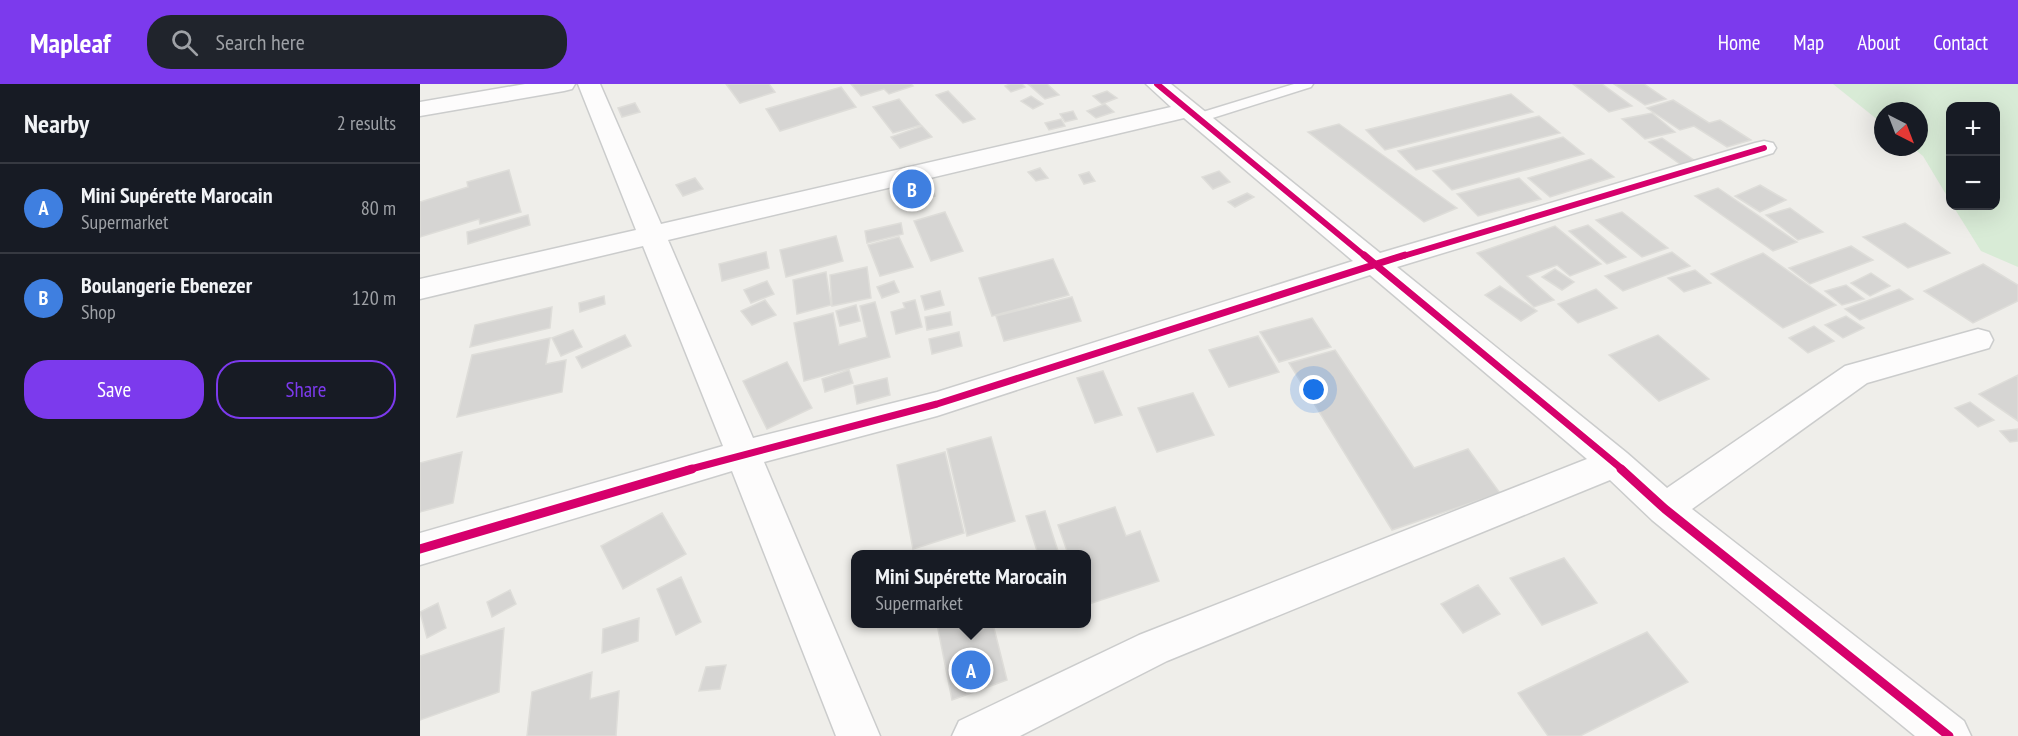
<!DOCTYPE html>
<html lang="en">
<head>
<meta charset="utf-8">
<style>
  :root { --surface:#171b24; --page:#20242c; --text:#f1f3f6; --muted:#9ea1a6; --line:#363941; --accent:#7c3aed }
  body { margin:0; font-family:"PT Sans Narrow",sans-serif; background:var(--page); color:var(--text) }
  .controls { position:absolute; right:18px; top:18px; display:grid; overflow:hidden; border-radius:12px; box-shadow:0 6px 24px #0002 }
  .controls button { width:54px; height:54px; display:grid; place-items:center; padding:0; border:0; border-bottom:2px solid var(--line); background:var(--surface); color:var(--text); font:30px sans-serif }
  .compass { position:absolute; left:1454px; top:18px; width:54px; height:54px; border-radius:50%; background:var(--surface); box-shadow:0 6px 24px #0002; rotate:138deg }
  .you { position:absolute; left:894px; top:306px; width:21px; height:21px; margin:-15px; border:4px solid #fff; border-radius:50%; background:#1a73e8; box-shadow:0 0 0 9px #1a73e833 }
  .badge { display:grid; place-items:center; width:39px; height:39px; border-radius:50%; background:var(--accent); color:#fff; font-size:20px; font-weight:700 }
  .pin { position:absolute; translate:-50% -50%; border:3px solid #fff; box-shadow:0 2px 6px #0006 }
  .popup { position:absolute; left:431px; top:466px; width:240px; height:78px; box-sizing:border-box; display:grid; place-content:center; border-radius:12px; background:var(--surface); filter:drop-shadow(0 2px 4px #0005); font-size:20px; white-space:nowrap; color:var(--muted) }
  .popup b { font-size:22px; color:var(--text) }
  .popup::after { content:''; position:absolute; left:50%; top:100%; margin-left:-12px; border:12px solid transparent; border-top-color:var(--surface) }
  .list { margin:0; padding:0; list-style:none }
  h2 { display:flex; justify-content:space-between; align-items:center; height:78px; margin:0; padding:0 24px; font-size:26px }
  h2 small { font-size:20px; font-weight:400; color:var(--muted) }
  .list li { display:grid; grid-template-columns:39px 1fr auto; gap:18px; align-items:center; box-sizing:border-box; height:90px; padding:0 24px; border-top:2px solid var(--line) }
  .list b { display:block; font-size:22px; white-space:nowrap }
  .list p { margin:0; font-size:20px; white-space:nowrap; color:var(--muted) }
  .list em { font-size:20px; font-style:normal; color:var(--muted) }
  .actions { display:flex; gap:12px; padding:18px 24px }
  .actions a { flex:1; padding:14px 0; border:2px solid var(--accent); border-radius:24px; text-align:center; font-size:21px; color:var(--accent) }
  .actions .main { background:var(--accent); color:#fff }
  .icon { flex:none; width:33px; height:33px; fill:none; stroke:currentColor; stroke-width:2; stroke-linecap:round; stroke-linejoin:round }
  .map { position:relative; flex:none; width:1598px; height:652px; overflow:hidden }
  header { display:flex; align-items:center; gap:36px; box-sizing:border-box; height:84px; padding:0 30px; background:var(--accent); color:#fff }
  header strong { font-size:28px }
  nav { display:flex; gap:33px; margin-inline-start:auto; font-size:21px }
  .search { width:420px; height:54px; background:var(--page); display:flex; align-items:center; gap:15px; box-sizing:border-box; padding:0 21px; border-radius:24px; color:var(--muted); font-size:22px }
  main { display:flex }
  aside { flex:1; background:var(--surface) }
  .map>svg:first-child { display:block }
</style>
</head>
<body>
<header>
<strong>Mapleaf</strong>
<div class="search"><svg class="icon" aria-label="search" viewBox="0 0 24 24"><circle cx="10" cy="10" r="6"/><path d="M15 15l6 6"/></svg>Search here</div>
<nav><a>Home</a><a>Map</a><a>About</a><a>Contact</a></nav>
</header>
<main>
<aside>
<h2>Nearby<small>2 results</small></h2>
<ul class="list">
<li><span class="badge" style="background:#3f7fe0">A</span><div><b>Mini Supérette Marocain</b><p>Supermarket</p></div><em>80 m</em></li>
<li><span class="badge" style="background:#3f7fe0">B</span><div><b>Boulangerie Ebenezer</b><p>Shop</p></div><em>120 m</em></li>
</ul>
<div class="actions"><a class="main">Save</a><a>Share</a></div>
</aside>
<div class="map">
<svg width="1598" height="652" viewBox="0 0 1598 652">
  <rect width="100%" height="100%" fill="#efeeea"/>
  <path fill="#d8ebd6" d="M1413 0H1598V183L1561 167 1533 122H1576V22H1530V117L1503 72 1492 63H1499V27H1463V40Z"/>
  <path fill="#d6d5d3" stroke="#deddd9" stroke-width="1.5" d="M306 0H349L355 8 320 19Z
    M431 0H491L493 2 469 10 464 5 441 12Z
    M590 0H602L605 3 591 8 585 2Z
    M608 0H627L639 11 625 15Z
    M1153 0H1182L1212 22 1189 28Z
    M1194 0H1224L1246 15 1225 21Z
    M421 3 436 23 360 47 346 25Z
    M528 7 555 35 543 39 516 11Z
    M687 7 697 14 682 20 673 12Z
    M1091 10 1113 28 965 66 946 46Z
    M611 12 623 20 613 25 601 17Z
    M479 15 501 41 473 49 453 23Z
    M1253 16 1289 39 1300 36 1331 56 1307 63 1274 42 1260 46 1227 24Z
    M215 19 220 28 202 33 198 24Z
    M685 20 694 28 676 34 667 27Z
    M653 27 657 35 645 38 640 30Z
    M1232 29 1255 48 1225 55 1202 35Z
    M1119 32 1140 49 996 86 978 67Z
    M641 35 645 42 629 46 625 39Z
    M919 40 1037 124 1004 138 888 48Z
    M502 42 512 53 480 64 471 53Z
    M1143 53 1164 70 1032 106 1013 87Z
    M1242 54 1281 81 1267 85 1229 58Z
    M1171 75 1194 93 1130 113 1108 94Z
    M620 84 628 94 616 97 608 88Z
    M89 86 101 128 60 140 59 135 0 153V118L48 103 47 98Z
    M799 87 810 98 793 105 782 93Z
    M669 88 675 97 664 100 659 91Z
    M275 94 283 105 263 112 256 101Z
    M1099 94 1121 115 1058 132 1037 110Z
    M509 97 515 112 485 119 480 104Z
    M1340 101 1366 116 1340 128 1315 112Z
    M1298 104 1377 158 1353 167 1275 112Z
    M827 109 834 113 815 123 808 118Z
    M1370 124 1403 148 1378 156 1346 131Z
    M525 128 543 167 511 177 494 137Z
    M1202 128 1248 164 1222 173 1176 136Z
    M108 131 110 141 48 160 47 148Z
    M481 139 483 150 447 159 445 147Z
    M1485 139 1530 169 1488 184 1443 153Z
    M1168 141 1206 173 1187 180 1149 147Z
    M1135 142 1181 180 1150 192 1137 181 1107 192 1134 216 1114 223 1057 169Z
    M416 152 423 177 366 193 360 166Z
    M479 153 493 183 460 192 448 161Z
    M1431 162 1453 176 1390 200 1369 184Z
    M346 168 349 184 302 197 299 180Z
    M1252 168 1270 182 1203 207 1185 192Z
    M1343 169 1416 221 1363 244 1291 190Z
    M633 175 649 211 572 232 559 194Z
    M1563 180 1598 201V217L1553 239 1504 207Z
    M447 183 451 214 412 222 410 191Z
    M1135 185 1154 198 1142 206 1122 193Z
    M1275 186 1291 199 1264 208 1248 194Z
    M406 188 411 221 377 230 373 196Z
    M1451 189 1470 202 1450 212 1431 199Z
    M347 197 354 210 331 219 324 206Z
    M474 197 479 208 462 214 457 203Z
    M1426 201 1444 215 1422 221 1405 207Z
    M1080 202 1117 227 1101 237 1065 211Z
    M1176 205 1197 224 1158 239 1138 220Z
    M1479 205 1493 215 1440 236 1425 225Z
    M520 207 524 221 505 226 501 212Z
    M184 212 185 220 160 228 159 219Z
    M652 213 661 237 584 257 576 232Z
    M345 216 356 231 332 241 321 227Z
    M495 216 502 243 476 250 471 228 485 224 483 219Z
    M455 218 470 273 384 297 374 239 413 229 419 261 447 253 440 222Z
    M436 221 440 237 420 242 416 227Z
    M132 223 130 244 50 263 55 241Z
    M530 228 532 241 507 246 505 233Z
    M1426 232 1444 244 1423 254 1405 241Z
    M892 234 911 263 859 278 840 248Z
    M1394 242 1414 257 1388 269 1369 254Z
    M153 246 162 263 141 272 132 254Z
    M539 248 542 262 512 270 509 255Z
    M205 251 211 262 162 284 156 273Z
    M1238 251 1289 295 1239 317 1189 271Z
    M838 252 859 288 809 303 789 266Z
    M130 254 126 280 146 276 142 308 37 333 52 271Z
    M915 266 994 384 1048 365 1080 409 972 446 869 279Z
    M367 278 392 324 347 345 323 297Z
    M429 286 433 299 405 308 402 295Z
    M683 287 702 331 675 339 657 294Z
    M1598 291V337L1559 310Z
    M467 294 470 311 437 320 434 302Z
    M773 309 794 351 737 368 718 324Z
    M1550 318 1574 336 1558 343 1535 324Z
    M1598 345V357L1590 358 1580 347Z
    M571 353 595 437 547 452 527 365Z
    M42 368 33 419 0 428V379Z
    M525 368 544 449 493 465 477 381Z
    M695 423 706 452 720 447 739 497 666 521V470H648L638 441Z
    M625 427 639 470H618L606 432Z
    M242 429 266 470 203 505 181 462Z
    M1144 474 1177 519 1122 541 1090 494Z
    M261 493 281 538 256 551 237 505Z
    M1058 501 1080 530 1043 549 1021 520Z
    M90 506 96 520 72 533 67 518Z
    M18 519 26 544 7 554 0 528Z
    M219 534 218 557 182 569 183 545Z
    M517 540H573L587 596 532 616Z
    M84 544 79 608 0 636V572Z
    M1227 548 1268 598 1160 652H1128L1098 609Z
    M306 581 300 605 279 607 286 583Z
    M172 588 170 615 199 607 196 652H107L112 608Z"/>
  <g fill="none" stroke-linecap="round" stroke-linejoin="round">
    <defs>
      <path id="service" d="M874 0H893L891 3 783 37 778 38 772 34 773 31Z"/>
      <path id="minor" d="M105 0H155L152 5 144 7 0 32V18Z
        M158 0H180L241 140 751 23 726 0H751L960 169 1335 59 1344 57 1353 59 1356 64 1353 69 977 183 1207 369 1247 404 1425 282 1558 245 1569 248 1573 256 1569 264 1447 299 1272 425 1544 637 1551 652H1495L1232 436 1190 396 747 577 600 652H532L539 637 719 551 1167 375 950 191 517 332 344 378 460 652H416L312 387 0 481V449L303 362 223 162 0 215V195L216 146ZM764 34 933 177 517 308 333 354 248 156Z"/>
    </defs>
    <use href="#service" stroke="#cbcccc" stroke-width="3"/>
    <use href="#minor" stroke="#cbcccc" stroke-width="3"/>
    <use href="#service" fill="#fdfcfc" fill-rule="evenodd"/>
    <use href="#minor" fill="#fdfcfc" fill-rule="evenodd"/>
    <defs>
      <path id="cycleway-far2" d="M737 0 946 173
        M980 173 1344 64"/>
      <path id="cycleway-far1" d="M944 171 1203 386
        M267 386 517 320 985 171"/>
      <path id="cycleway" d="M1201 385 1245 425 1529 652
        M0 465 272 385"/>
    </defs>
    <use href="#cycleway-far2" stroke="#fff" stroke-width="9"/>
    <use href="#cycleway-far1" stroke="#fff" stroke-width="10"/>
    <use href="#cycleway" stroke="#fff" stroke-width="13"/>
    <use href="#cycleway-far2" stroke="#d6006c" stroke-width="6"/>
    <use href="#cycleway-far1" stroke="#d6006c" stroke-width="7"/>
    <use href="#cycleway" stroke="#d6006c" stroke-width="9"/>
  </g>
</svg>
<div class="controls">
<button>+</button>
<button>−</button>
</div>
<svg class="compass" viewBox="-18 -18 36 36"><path d="M0-13l5 13h-10z" fill="#e53935"/><path d="M0 13l5-13h-10z" fill="#9ea1a6"/></svg>
<div class="you"></div>
<div class="pin badge" style="left:551px;top:586px;background:#3f7fe0">A</div>
<div class="popup"><b>Mini Supérette Marocain</b>Supermarket</div>
<div class="pin badge" style="left:492px;top:105px;background:#3f7fe0">B</div>
</div>
</main>
</body>
</html>
